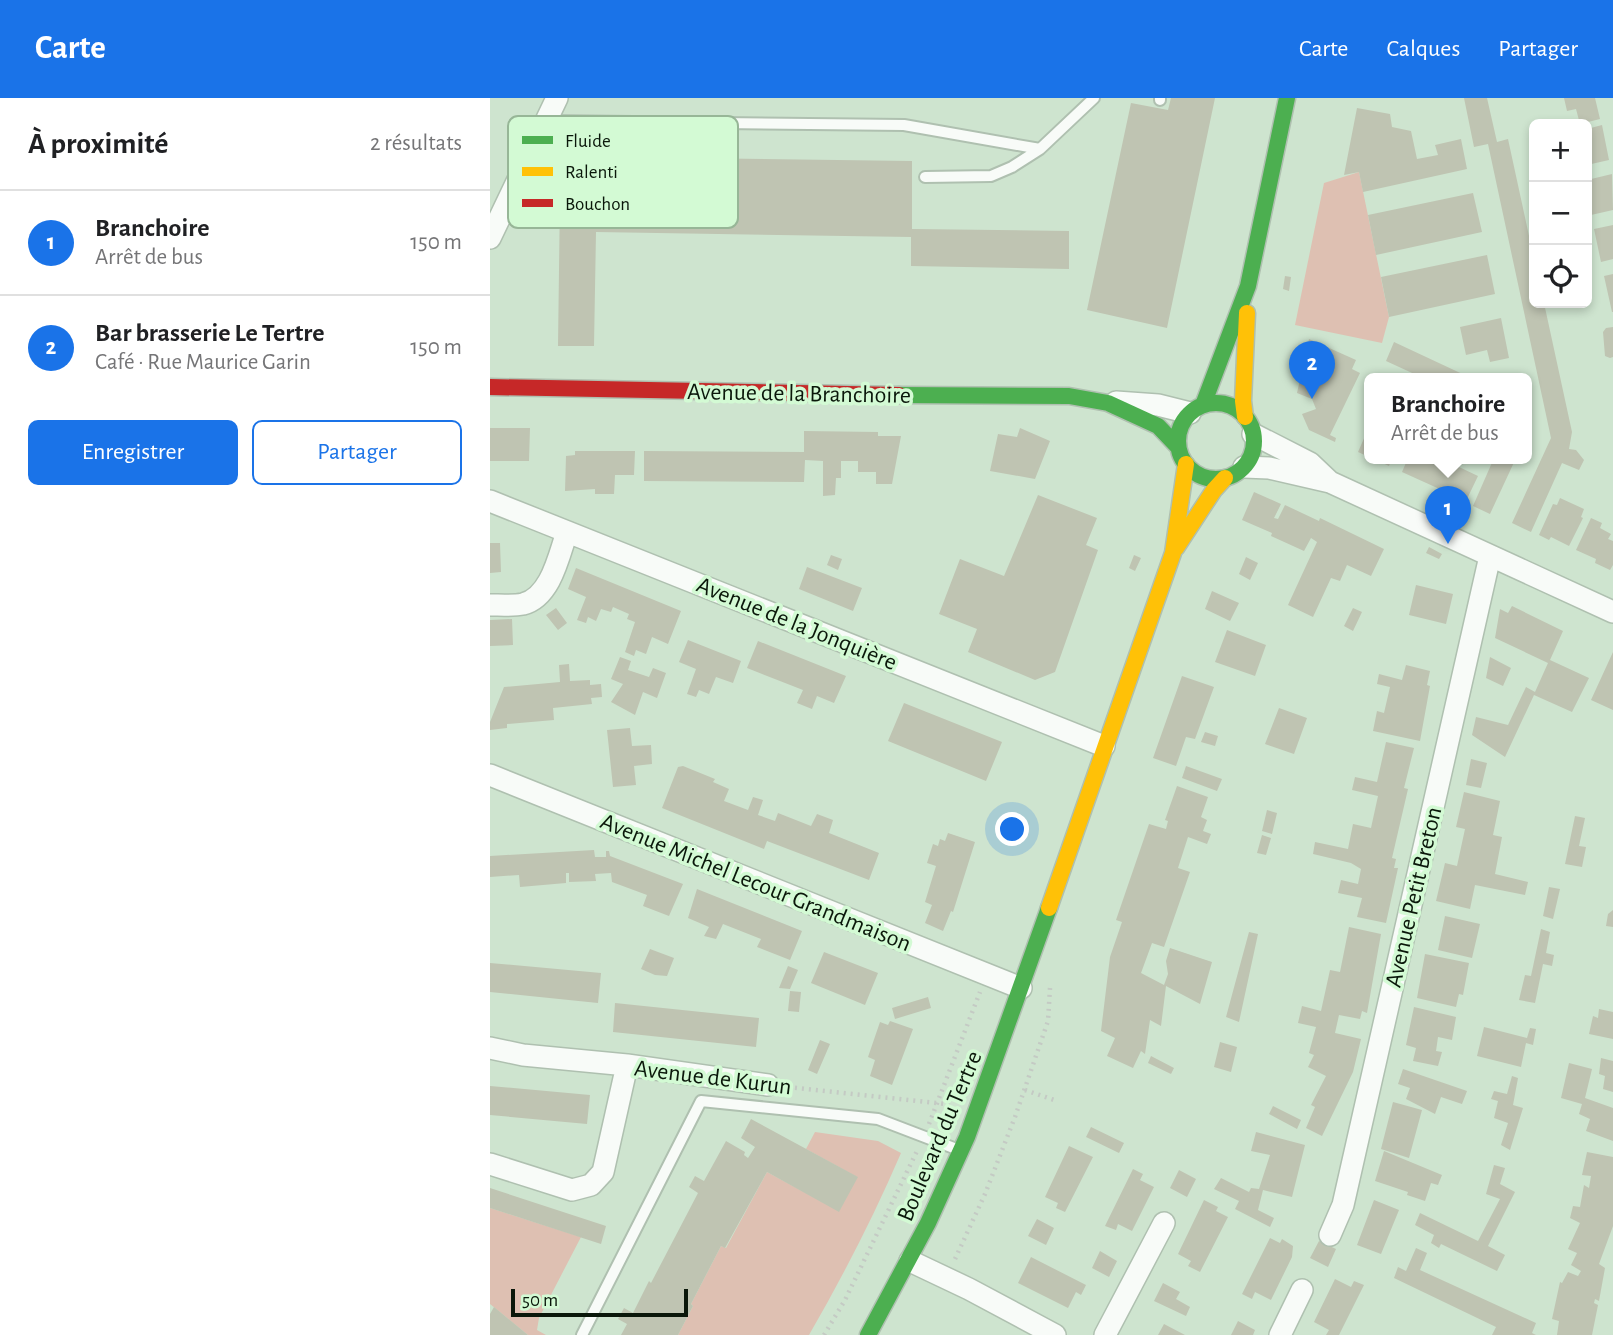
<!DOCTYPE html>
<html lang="fr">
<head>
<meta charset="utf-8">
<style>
  :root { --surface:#fff; --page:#f6f6f6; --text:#202124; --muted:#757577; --line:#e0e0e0; --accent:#1a73e8 }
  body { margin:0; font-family:"Alegreya Sans",sans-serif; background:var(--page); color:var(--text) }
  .controls { position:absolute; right:21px; top:21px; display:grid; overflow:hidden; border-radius:10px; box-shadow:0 4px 10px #0003 }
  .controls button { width:63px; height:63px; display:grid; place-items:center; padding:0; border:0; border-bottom:2px solid var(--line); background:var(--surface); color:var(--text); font:35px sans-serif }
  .scale { position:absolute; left:21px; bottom:18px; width:177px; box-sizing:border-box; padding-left:7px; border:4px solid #0a170a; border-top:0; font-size:19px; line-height:24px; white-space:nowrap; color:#0a170a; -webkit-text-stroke:5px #d3fad4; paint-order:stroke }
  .you { position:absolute; left:523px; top:732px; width:24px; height:24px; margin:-18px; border:5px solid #fff; border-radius:50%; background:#1a73e8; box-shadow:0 0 0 10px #1a73e833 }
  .badge { display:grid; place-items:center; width:46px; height:46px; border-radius:50%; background:var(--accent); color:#fff; font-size:23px; font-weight:700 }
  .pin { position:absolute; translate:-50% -58px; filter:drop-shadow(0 2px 4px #0008) }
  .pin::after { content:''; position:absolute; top:37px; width:24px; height:21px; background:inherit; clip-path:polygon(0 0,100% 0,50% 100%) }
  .popup { position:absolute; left:874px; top:275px; width:168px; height:91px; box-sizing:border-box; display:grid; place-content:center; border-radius:10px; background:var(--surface); filter:drop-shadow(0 2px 5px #0005); font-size:23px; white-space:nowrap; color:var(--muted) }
  .popup b { font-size:26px; color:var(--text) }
  .popup::after { content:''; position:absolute; left:50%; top:100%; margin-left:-14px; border:14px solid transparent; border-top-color:var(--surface) }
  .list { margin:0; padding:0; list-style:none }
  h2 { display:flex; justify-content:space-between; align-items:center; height:91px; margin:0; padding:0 28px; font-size:30px }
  h2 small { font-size:23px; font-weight:400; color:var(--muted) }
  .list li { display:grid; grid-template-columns:46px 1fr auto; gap:21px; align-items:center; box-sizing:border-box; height:105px; padding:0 28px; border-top:2px solid var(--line) }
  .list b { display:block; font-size:26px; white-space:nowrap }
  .list p { margin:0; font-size:23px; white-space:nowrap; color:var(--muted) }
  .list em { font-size:23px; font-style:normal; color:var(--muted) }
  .actions { display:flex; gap:14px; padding:21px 28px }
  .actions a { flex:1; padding:16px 0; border:2px solid var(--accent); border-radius:10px; text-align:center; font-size:24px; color:var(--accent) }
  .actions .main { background:var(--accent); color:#fff }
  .icon { flex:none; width:38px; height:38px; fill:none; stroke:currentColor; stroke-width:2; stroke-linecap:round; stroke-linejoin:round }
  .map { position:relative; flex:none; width:1123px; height:1237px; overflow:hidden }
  header { display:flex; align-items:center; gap:42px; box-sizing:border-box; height:98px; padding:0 35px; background:var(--accent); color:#fff }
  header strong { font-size:33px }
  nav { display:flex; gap:38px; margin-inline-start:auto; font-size:24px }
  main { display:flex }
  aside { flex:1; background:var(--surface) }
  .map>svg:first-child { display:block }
</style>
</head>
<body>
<header>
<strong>Carte</strong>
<nav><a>Carte</a><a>Calques</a><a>Partager</a></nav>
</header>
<main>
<aside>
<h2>À proximité<small>2 résultats</small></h2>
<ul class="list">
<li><span class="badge">1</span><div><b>Branchoire</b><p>Arrêt de bus</p></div><em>150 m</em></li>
<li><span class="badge">2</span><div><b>Bar brasserie Le Tertre</b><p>Café · Rue Maurice Garin</p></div><em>150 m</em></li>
</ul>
<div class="actions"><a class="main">Enregistrer</a><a>Partager</a></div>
</aside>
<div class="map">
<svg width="1123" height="1237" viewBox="0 0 1123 1237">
  <rect width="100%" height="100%" fill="#cee4cf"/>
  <path fill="#dec0b2" d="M869 74 899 219 892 245 805 227 834 85Z
    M325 1034 388 1043 411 1055C384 1118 353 1178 319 1237H188L203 1208 201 1206 231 1148 236 1150 277 1074 349 1113 367 1079 316 1051Z
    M0 1110 91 1139 49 1220 47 1232 56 1237H38L0 1206Z"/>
  <path fill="#bfc4b2" d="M681 0H725L677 230 597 212 641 5 678 12Z
    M974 0H997L1007 44 1018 41 1044 161V205H1054L1082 334 1079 351 1086 352 1094 362 1089 372 1072 365 1041 434 1022 425 1061 340 998 46 984 49Z
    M1074 0H1105L1110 21 1090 26 1086 11 1077 13Z
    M867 10 900 16 902 29 921 33 927 61 948 57 945 47 971 41 977 71 873 94 869 74 854 77Z
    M1112 27 1119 62 1097 67V31Z
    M123 59 422 63V131L579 133V171L421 168V139L106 134 104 248H68L70 97H123Z
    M1122 76 1123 112 1101 117 1097 98V82Z
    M983 95 992 134 886 157 878 117Z
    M1123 127V161L1111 164 1104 131Z
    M997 157 1005 196 899 219 891 179Z
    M1123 176V214H1122L1114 178Z
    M795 178 801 179 799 193 793 191Z
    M1011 220 1019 260 1000 264 997 252 976 257 970 229Z
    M1123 229V259L1120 260 1115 258 1113 234 1116 230Z
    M819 241 866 262 862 271 870 275 840 337 846 340 845 344 819 332 812 316 826 311 822 301 807 295Z
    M904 244 981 280H933L896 263Z
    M879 329V359L868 354Z
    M0 330H40L39 363H0Z
    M530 330 560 343 545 381 500 373 508 336 527 339Z
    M314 333 388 334V338H411L402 386H386V374H368V363H351V380H346L345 397 333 398V363L315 362 314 384 154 383V353L314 354Z
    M85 353H145L144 377H125L124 396H105V391L75 393 76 358 85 357Z
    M882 360H902L899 368Z
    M918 360H950L988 378 976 403 912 374Z
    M1004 360H1026L1000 416 983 408Z
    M764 394 791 406 784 420 788 421 795 407 829 423 830 420 894 451 881 478 857 467 850 483 841 480 823 519 798 507 827 444 821 440 814 453 781 438 782 435 752 422Z
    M548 397 607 420 596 447 608 452 565 574 545 582 478 554 487 531 449 516 470 461 514 478Z
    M1070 400 1094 411 1091 419 1093 420 1079 448 1061 439 1059 442 1049 437 1063 406 1067 407Z
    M1101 420 1112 425 1110 430 1121 436 1118 441 1123 443V467L1120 472 1105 465 1106 461 1086 452Z
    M0 445H10L11 474 0 475Z
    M939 449 952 456 949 461 936 455Z
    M341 457 352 461 348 472 337 467Z
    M644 457 651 460 645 473 639 470Z
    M756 459 768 465 760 482 749 476Z
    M317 469 372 490 363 513 309 491Z
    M86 470 191 513 178 546 162 539 156 556 146 552 144 558 135 554 145 524 137 521 139 516 123 509 121 514 111 511 106 523 98 519 96 525 87 522 96 499 78 491Z
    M926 487 963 496 956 526 919 517Z
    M722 493 749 505 740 523 715 511Z
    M1022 508 1073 533 1060 562 1099 580 1082 614 1044 597 1015 659 982 637 986 619 1018 627 1036 589 1045 594 1058 565 1005 540 1010 511 1018 515Z
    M66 510 77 525 68 532 56 517Z
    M863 510 872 514 863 533 854 528Z
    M22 521 23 547 0 548V522Z
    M737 532 776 547 765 578 725 564Z
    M198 542 251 563 243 585 226 579 219 596 209 592 206 599 197 596 206 571 189 564Z
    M268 543 356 578 344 605 327 598 322 611 307 605 313 592 257 570Z
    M1123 554V612L1101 602Z
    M130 559 141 563 138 572 159 579 163 570 176 575 167 600 153 594 145 617 121 604 133 586 121 581Z
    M1000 559 1021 570 1013 588 996 580Z
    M79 566 80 583 100 582V587L111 586 112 599 101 600 102 606 63 610 64 622 17 626V630L0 632V624L14 589 70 584 69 567Z
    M916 567 940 573 937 587 940 588 930 643 883 633 887 613 894 615 900 589 887 586 889 576 912 582Z
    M692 578 724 589 705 641 696 639 686 668 663 660Z
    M414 605 512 644 496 683 398 643Z
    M789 610 817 620 804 656 775 646Z
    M140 630 142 648 161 647 162 666 144 668 146 687 123 689 117 632Z
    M715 634 728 638 725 648 711 644Z
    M896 644 924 650 914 690 918 691 902 760 906 761 904 770H908L896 825 867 819 872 800 848 795 851 782 868 786 871 771 861 765 823 756 825 744 858 751 863 726 881 730 888 698 862 692 865 679 887 684Z
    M981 661 997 665 991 690 976 687Z
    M193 668 225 681 223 684 239 691 234 703 258 712 263 699 273 702 268 717 285 723 288 715 321 728 327 716 343 722 339 735 389 755 379 782 277 743 274 751 172 710 188 669Z
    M696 668 732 681 727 693 692 680Z
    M687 688 718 699 711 719 717 722 713 733 721 736 717 746 698 739 688 770 700 774 674 849 662 845 651 875 674 887 678 876 676 863 680 850 722 864 710 906 676 888 671 928 660 922 655 956 651 953 643 970 617 958 625 940 611 933 620 859 632 824 626 822 659 726 676 731 678 723 675 722Z
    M974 694 1010 703 1003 737 1012 739 1005 776 1038 784 1035 797 985 787 980 811 946 803 955 765 967 768 975 731 966 729Z
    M777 712 787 715 782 736 772 733Z
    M1085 718 1095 720 1089 748 1096 749 1092 769 1075 766Z
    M458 735 485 744 463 814 461 813 453 833 435 825 442 807 435 804 446 768 437 765 443 746 448 748 450 741 455 743Z
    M772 737 781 740 776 757 767 755Z
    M104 752 105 759H116V753H119L120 758 193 786 179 818 153 808 157 797 122 784 121 775 105 776 106 783 79 784V775H76V785L30 789 29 777 0 779V758Z
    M1059 789 1070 791 1063 821 1053 818Z
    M207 791 312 833 300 862 267 849 271 841 233 826 226 841 214 838 219 829 198 820Z
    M1123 812V829L1116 828 1118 816Z
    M955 818 990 826 982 860 948 852Z
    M859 829 891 836 877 915 872 913 870 921 849 917 845 935 871 941 863 974 832 1038 816 1030 825 1009 821 1007 836 978 818 969 824 957 819 955 826 929 808 925 812 908 831 913 840 872 850 874Z
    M1051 831 1060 834 1056 855 1064 857 1062 868 1053 866 1045 905 1029 902 1035 877 1041 878Z
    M759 834 768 836 749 924 736 919Z
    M160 851 184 860 177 878 165 877 151 871Z
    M334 854 388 875 375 907 321 885Z
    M935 856 979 865 973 897 969 896 966 909 927 900Z
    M0 865 111 875 108 905 0 894Z
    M298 868 308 872 300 891 289 890Z
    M300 893 311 894 309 914 298 913Z
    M438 899 441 910 405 921 402 910Z
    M125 905 269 920 266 949 123 934Z
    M924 909 966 919 962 942 948 939 946 953 952 954 948 968 923 963 926 950 916 947Z
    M1109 911 1123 914V941L1099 936 1103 918 1108 920Z
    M400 923 423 931 402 987 380 978 385 962 378 959 390 924 398 927Z
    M994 929 1037 940 1040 930 1046 931 1043 947 1036 945 1031 969 987 958Z
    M330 942 340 946 327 976 318 972Z
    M730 944 747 949 741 974 724 969Z
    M661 958 684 970 681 976 658 965Z
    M1111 960 1123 963V994L1113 991 1115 978 1109 976Z
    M1079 965 1102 971 1095 1000 1123 1010V1043L1096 1033 1100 1021 1089 1016 1092 1006 1071 1000Z
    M913 971 977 993 972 1006 951 999 945 1016 916 1001 920 990 908 986Z
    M1022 978 1028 980 1023 1007 1033 1010 1020 1052 1011 1047 1018 1025 1004 1020 1008 1003 1001 1001 1004 993 1017 996Z
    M0 988 100 997 97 1026 0 1017Z
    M903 1004 932 1012 919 1060 891 1051Z
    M783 1008 811 1022 807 1031 779 1016Z
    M261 1021 368 1079 349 1114 277 1074 235 1150 231 1148 201 1206 203 1208 188 1237H131L137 1226 128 1221 134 1210 143 1215 159 1183 161 1185 208 1095 199 1089 205 1078 214 1083 236 1043 255 1054 254 1057 258 1060 265 1049 251 1040Z
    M601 1029 634 1045 629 1055 596 1039Z
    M766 1034 815 1047 802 1099 773 1092 768 1112 784 1120 780 1129 745 1111 749 1103 724 1091 731 1080 759 1094 761 1090 769 1091 780 1057 761 1053Z
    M579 1048 603 1059 575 1114 566 1110 568 1105 555 1099Z
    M894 1053 952 1077 948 1087 941 1085 935 1103 917 1097 918 1094 885 1083Z
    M1097 1054 1123 1059V1128L1109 1166 1115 1170 1109 1203 1105 1201 1104 1205 1108 1207 1102 1237H1067L1069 1223 1062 1221 1070 1184 1072 1185 1078 1174 1088 1178 1091 1173 1081 1167 1087 1155 1078 1151 1090 1125 1080 1120 1083 1108 1090 1109 1094 1087 1099 1090 1101 1078 1092 1077Z
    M1004 1067 1015 1070 1010 1086 1025 1094 998 1148 1015 1157 1007 1173 951 1146 949 1150 941 1145 944 1137 925 1127 930 1115 988 1143 1010 1101 996 1096Z
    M643 1071 653 1076 650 1082 664 1089 642 1133 628 1126 626 1132 615 1128Z
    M689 1072 706 1081 697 1099 680 1090Z
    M0 1090 116 1128 111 1146 0 1110Z
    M714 1102 728 1109 726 1113 738 1119 710 1174 698 1168 701 1163 688 1156Z
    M884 1102 909 1112 891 1156 867 1147Z
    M547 1121 564 1130 556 1147 538 1138Z
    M780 1140 790 1145 792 1141 803 1148 802 1159 781 1202 765 1194 762 1201 752 1196Z
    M829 1143 846 1151 838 1169 820 1160Z
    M926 1150 937 1155 930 1172 1046 1225 1042 1235 1046 1237H1002L1006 1229 904 1180 908 1169 916 1173Z
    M610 1153 627 1163 619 1179 602 1170Z
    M541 1159 596 1187 591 1197 586 1194 578 1210 528 1185Z
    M845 1181 861 1189 864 1183 874 1187 849 1237H836L839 1232 824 1224Z
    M673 1185 690 1194 686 1201 700 1209 696 1218 664 1203Z
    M4 1209 38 1237H0V1216Z
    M748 1223 765 1232 763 1237H741Z
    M674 1226 695 1237H668Z"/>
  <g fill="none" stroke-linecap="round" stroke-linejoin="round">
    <defs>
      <path id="lane" d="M670 2V0
        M56 23 414 27 550 51 604 0
        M435 79 501 78 522 69 550 51
        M92 1237 211 1003 388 1021 469 1052"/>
      <path id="street" d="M0 140 67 0
        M626 304 668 307 700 315
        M763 336 820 365 839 383
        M754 369 779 370 840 384 1123 514
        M0 403 614 648
        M0 507C10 507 23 508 33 506 61 499 69 457 77 434
        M0 677 531 890
        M0 950 33 957 137 967 278 987
        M0 1066 82 1092 101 1087 113 1074 137 967
        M840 1137 853 1107 1000 458
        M420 1163 479 1191 565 1237
        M615 1237 674 1125
        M790 1237 812 1192"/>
      <path id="fast" d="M409 297 579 298 618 305 668 328 688 349
        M688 343a38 38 0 1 1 76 0a38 38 0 1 1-76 0Z
        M713 307 758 188 797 0
        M378 1237 438 1125 477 1039 559 810"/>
      <path id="slow" d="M755 319 753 303 757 215
        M686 450 724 392 735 380
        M559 810 683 455 696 366"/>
      <path id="jam" d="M0 289 409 297"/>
    </defs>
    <use href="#lane" stroke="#afc0b0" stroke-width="14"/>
    <use href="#street" stroke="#afc0b0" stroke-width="24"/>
    <use href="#fast" stroke="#afc0b0" stroke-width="19"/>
    <use href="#slow" stroke="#afc0b0" stroke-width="19"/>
    <use href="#jam" stroke="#afc0b0" stroke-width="19"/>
    <path stroke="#c4cac4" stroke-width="4.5" stroke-dasharray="2 5" stroke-linecap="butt" d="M298 989 464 1007
      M535 992 567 1003
      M439 1026 490 894
      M465 1161 495 1096 525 1019 558 923 560 890
      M334 1237 355 1202 427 1053"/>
    <use href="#lane" stroke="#f8fbf8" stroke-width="10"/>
    <use href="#street" stroke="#f8fbf8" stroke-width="21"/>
    <use href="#fast" stroke="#4caf50" stroke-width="16"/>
    <use href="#slow" stroke="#ffc107" stroke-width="16"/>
    <use href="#jam" stroke="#c62828" stroke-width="16"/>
  </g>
  <g text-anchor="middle" stroke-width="7" stroke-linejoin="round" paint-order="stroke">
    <g font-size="24" fill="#0a170a" stroke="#d3fad4">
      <text transform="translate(309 295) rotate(1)" y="8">Avenue de la Branchoire</text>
      <text transform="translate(307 525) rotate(22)" y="8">Avenue de la Jonquière</text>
      <text transform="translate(266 784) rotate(22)" y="8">Avenue Michel Lecour Grandmaison</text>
      <text transform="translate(923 799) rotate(-77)" y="8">Avenue Petit Breton</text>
      <text transform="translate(223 979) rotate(7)" y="8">Avenue de Kurun</text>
      <text transform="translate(449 1038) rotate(-67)" y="8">Boulevard du Tertre</text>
    </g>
  </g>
  <rect x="18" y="18" width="230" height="112" rx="10" fill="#d3fad4" stroke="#97b697" stroke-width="2"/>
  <rect x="32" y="38" width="31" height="8" fill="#4caf50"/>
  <rect x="32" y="69" width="31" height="9" fill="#ffc107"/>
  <rect x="32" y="101" width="31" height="8" fill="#c62828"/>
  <g font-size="19" fill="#0a170a">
    <text x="75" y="49">Fluide</text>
    <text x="75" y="80">Ralenti</text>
    <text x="75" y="112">Bouchon</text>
  </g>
</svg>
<div class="controls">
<button>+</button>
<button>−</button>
<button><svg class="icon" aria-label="locate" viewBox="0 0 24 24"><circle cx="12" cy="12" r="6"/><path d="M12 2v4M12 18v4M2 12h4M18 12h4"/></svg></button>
</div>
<div class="scale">50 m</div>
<div class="you"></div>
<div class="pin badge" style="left:958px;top:446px">1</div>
<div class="popup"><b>Branchoire</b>Arrêt de bus</div>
<div class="pin badge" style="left:822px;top:301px">2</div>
</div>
</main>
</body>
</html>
